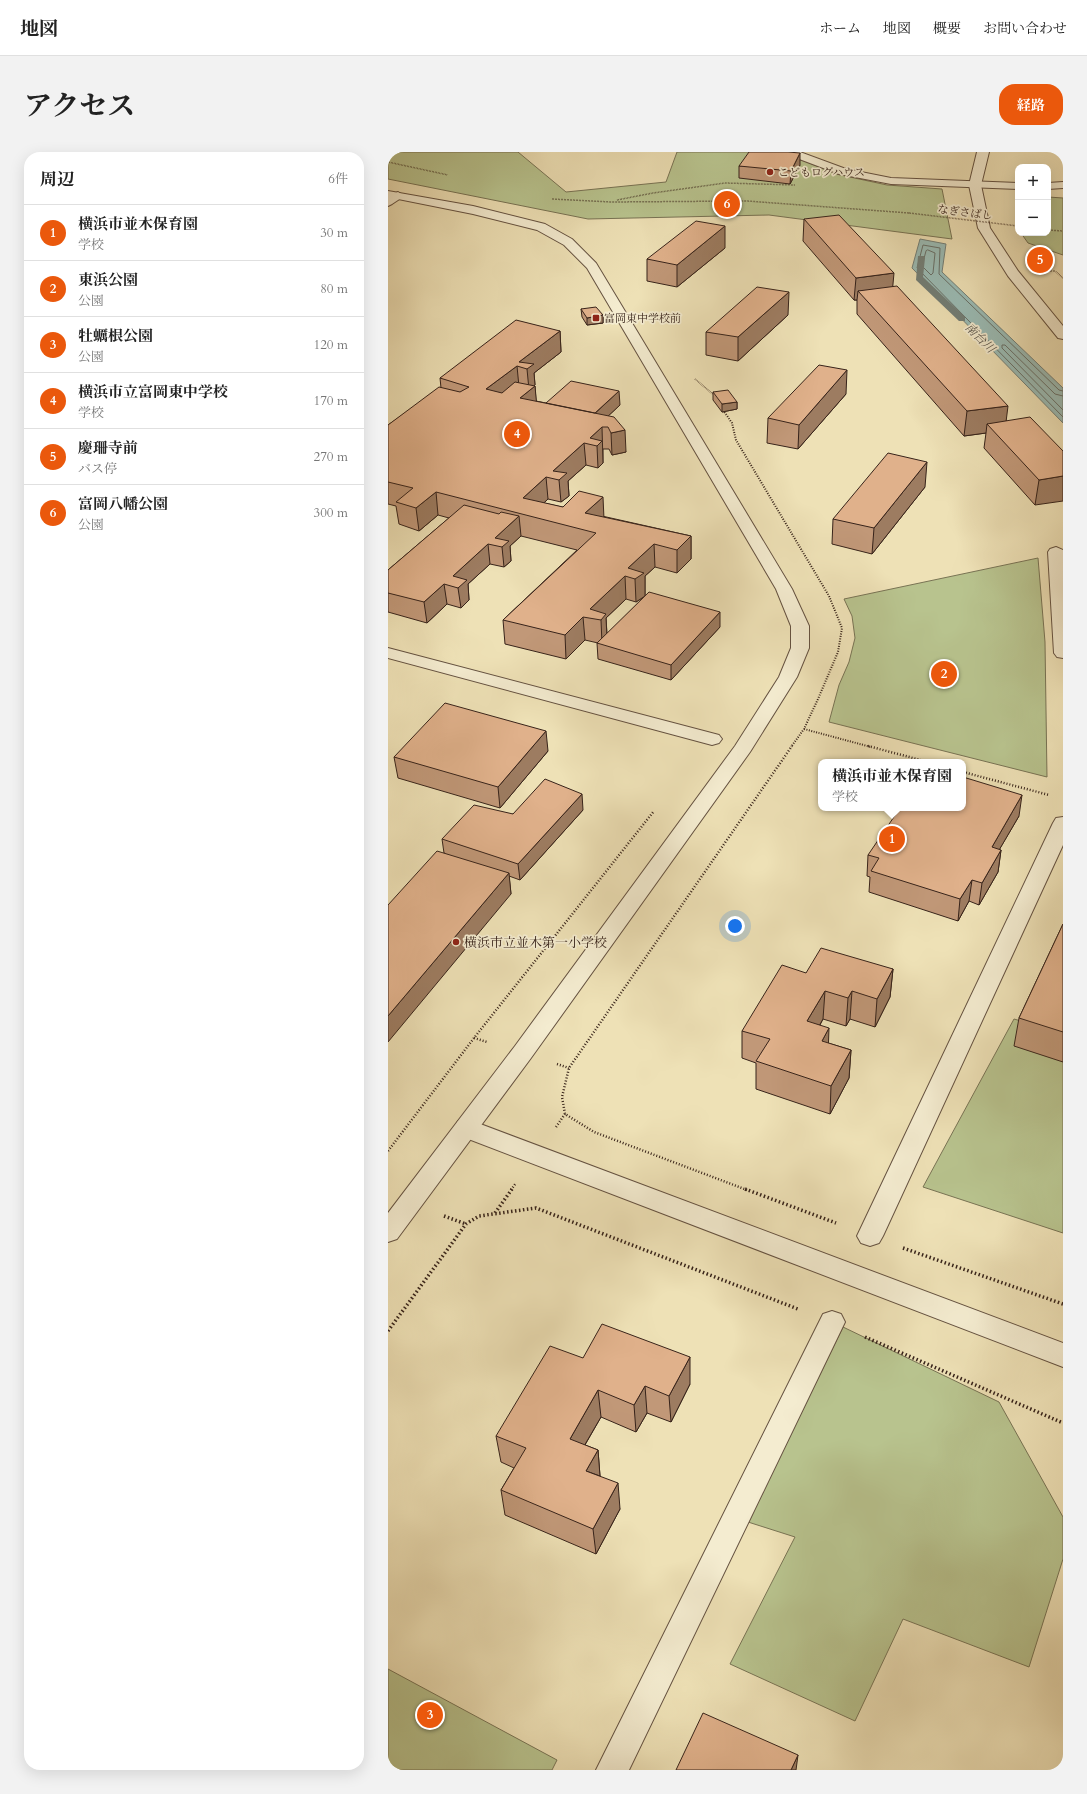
<!DOCTYPE html>
<html lang="ja">
<head>
<meta charset="utf-8">
<style>
  :root { --surface:#fff; --page:#f2f2f2; --text:#222; --muted:#767676; --line:#e0e0e0; --accent:#ea580c }
  body { margin:0; font-family:Cardo,"Noto Serif JP",serif; background:var(--page); color:var(--text) }
  .controls { position:absolute; right:12px; top:12px; display:grid; overflow:hidden; border-radius:8px; box-shadow:0 4px 16px #0002 }
  .controls button { width:36px; height:36px; display:grid; place-items:center; padding:0; border:0; border-bottom:1px solid var(--line); background:var(--surface); color:var(--text); font:20px sans-serif }
  .you { position:absolute; left:347px; top:774px; width:14px; height:14px; margin:-10px; border:3px solid #fff; border-radius:50%; background:#1a73e8; box-shadow:0 0 0 6px #1a73e833 }
  .badge { display:grid; place-items:center; width:26px; height:26px; border-radius:50%; background:var(--accent); color:#fff; font-size:13px; font-weight:700 }
  .pin { position:absolute; translate:-50% -50%; border:2px solid #fff; box-shadow:0 1px 4px #0006 }
  .popup { position:absolute; left:430px; top:607px; width:148px; height:52px; box-sizing:border-box; display:grid; place-content:center; border-radius:8px; background:var(--surface); filter:drop-shadow(0 1px 3px #0005); font-size:13px; white-space:nowrap; color:var(--muted) }
  .popup b { font-size:15px; color:var(--text) }
  .popup::after { content:''; position:absolute; left:50%; top:100%; margin-left:-8px; border:8px solid transparent; border-top-color:var(--surface) }
  .list { margin:0; padding:0; list-style:none }
  h2 { display:flex; justify-content:space-between; align-items:center; height:52px; margin:0; padding:0 16px; font-size:17px }
  h2 small { font-size:13px; font-weight:400; color:var(--muted) }
  .list li { display:grid; grid-template-columns:26px 1fr auto; gap:12px; align-items:center; box-sizing:border-box; height:56px; padding:0 16px; border-top:1px solid var(--line) }
  .list b { display:block; font-size:15px; white-space:nowrap }
  .list p { margin:0; font-size:13px; white-space:nowrap; color:var(--muted) }
  .list em { font-size:13px; font-style:normal; color:var(--muted) }
  .map { position:relative; flex:none; width:675px; height:1618px; overflow:hidden; border-radius:16px }
  header { display:flex; align-items:center; gap:24px; box-sizing:border-box; height:56px; padding:0 20px; background:var(--surface); border-bottom:1px solid var(--line) }
  header strong { font-size:19px }
  nav { display:flex; gap:22px; margin-inline-start:auto; font-size:14px }
  .intro { display:flex; align-items:center; justify-content:space-between; box-sizing:border-box; height:96px; padding:0 24px }
  h1 { margin:0; font-size:28px }
  .button { padding:10px 18px; border-radius:16px; background:var(--accent); color:#fff; font-size:14px; font-weight:700 }
  main { display:flex; gap:24px; padding:0 24px }
  aside { flex:1; background:var(--surface); border-radius:16px; box-shadow:0 4px 16px #0002 }
  .map>svg:first-child { display:block }
</style>
</head>
<body>
<header>
<strong>地図</strong>
<nav><a>ホーム</a><a>地図</a><a>概要</a><a>お問い合わせ</a></nav>
</header>
<div class="intro"><h1>アクセス</h1><a class="button">経路</a></div>
<main>
<aside>
<h2>周辺<small>6件</small></h2>
<ul class="list">
<li><span class="badge">1</span><div><b>横浜市並木保育園</b><p>学校</p></div><em>30 m</em></li>
<li><span class="badge">2</span><div><b>東浜公園</b><p>公園</p></div><em>80 m</em></li>
<li><span class="badge">3</span><div><b>牡蠣根公園</b><p>公園</p></div><em>120 m</em></li>
<li><span class="badge">4</span><div><b>横浜市立富岡東中学校</b><p>学校</p></div><em>170 m</em></li>
<li><span class="badge">5</span><div><b>慶珊寺前</b><p>バス停</p></div><em>270 m</em></li>
<li><span class="badge">6</span><div><b>富岡八幡公園</b><p>公園</p></div><em>300 m</em></li>
</ul>
</aside>
<div class="map">
<svg width="675" height="1618" viewBox="0 0 675 1618">
  <rect width="100%" height="100%" fill="#eee1b6"/>
  <filter id="stains"><feTurbulence type="fractalNoise" baseFrequency=".005" numOctaves="4"/><feColorMatrix values="0 0 0 0 .2 0 0 0 0 .09 0 0 0 0 .02 0 0 0 .5 -.17"/></filter>
  <radialGradient id="worn" r=".72"><stop offset=".6" stop-color="#630" stop-opacity="0"/><stop offset="1" stop-color="#630" stop-opacity=".3"/></radialGradient>
  <path fill="#b8c38e" stroke="#787354" d="M0 0H130L178 40 278 30 289 0H395L448 22 499 33 554 37 564 87 381 63 200 67 0 27Z
    M660 45 675 46V103L640 91 633 81H660Z
    M650 406 657 490 659 625 441 570 451 533 461 510 467 486 464 464 456 447Z
    M626 867 675 881V1081L535 1035Z
    M455 1175 611 1250 675 1365V1407L641 1515 515 1467 467 1569 342 1512 407 1385 360 1370Z
    M0 1517 169 1608 164 1618H0Z"/>
  <path fill="#9bbcb5" stroke="#737f77" d="M532 87 558 92 554 120 675 236V271L524 116Z"/>
  <g fill="none" stroke-linecap="round" stroke-linejoin="round">
    <path stroke="#697068" stroke-width="1" d="M540 98 547 101 545 121 543 123 534 114 538 99Z
      M675 239 671 238 551 122 552 96 535 93 529 116 675 265
      M675 244 667 242 617 193H614V196L675 258"/>
    <path fill="#737f77" fill-rule="evenodd" d="M530 104H536L537 106 535 125 577 165V169H571L528 128Z"/>
    <defs>
      <path id="pedestrian" d="M668 395 675 398V506L669 505 666 501 660 400 662 397Z
        M0 496 331 583 334 587 331 591 324 593 0 506Z
        M675 665V693L495 1084 491 1091 482 1094 473 1091 469 1084 665 671 668 666Z
        M444 1159 453 1162 457 1170 241 1618H208L435 1162Z"/>
      <path id="minor" d="M396 0H412L458 17 503 26 630 31V37L503 32 451 22 398 2Z
        M675 30V36L660 37V31Z
        M10 40 16 44 4 52 0 54V45Z
        M79 967 675 1191V1215L70 983 67 976 70 969Z"/>
      <path id="tertiary" d="M589 0H601L593 33 602 76 630 119 675 174V187L670 186 620 124 590 76 581 33Z
        M0 39 85 54 157 72 184 87 208 111 404 437 421 474V496L409 525 362 600 143 906 9 1087 0 1090V1061L127 894 347 594 391 525 403 496V474L388 437 199 116 176 93 149 78 85 62 0 45Z"/>
    </defs>
    <use href="#pedestrian" stroke="#655241" stroke-width="2"/>
    <use href="#minor" stroke="#655241" stroke-width="2"/>
    <use href="#tertiary" stroke="#655241" stroke-width="2"/>
    <path stroke="#37231a" stroke-width="1.5" stroke-dasharray="0.5 1" stroke-linecap="butt" d="M0 10 60 23
      M164 47 223 50 359 49 521 61
      M229 48 265 41 337 31 407 33
      M660 78 675 79
      M662 119H667L675 126
      M307 227 326 243"/>
    <path stroke="#37231a" stroke-width="2" stroke-dasharray="1 1.5" stroke-linecap="butt" d="M335 258 344 271 348 288 441 444 454 476 450 500 430 547 416 577 403 595
      M416 577 483 595"/>
    <path stroke="#37231a" stroke-width="2.5" stroke-dasharray="1 2" stroke-linecap="butt" d="M480 594 540 610
      M575 620 661 643
      M86 886 99 890
      M169 912 181 916
      M168 975 177 962
      M0 999 86 886 266 659
      M123 1038 128 1031
      M359 1038 206 980 177 962 174 945 181 916 404 594"/>
    <path stroke="#37231a" stroke-width="3.5" stroke-dasharray="1.5 2.5" stroke-linecap="butt" d="M357 1037 448 1071
      M107 1061 124 1037
      M56 1064 78 1072
      M515 1096 675 1152
      M0 1179 78 1072 91 1064 148 1056 410 1157
      M477 1185 675 1271"/>
    <use href="#pedestrian" fill="#f4ecd0" fill-rule="evenodd"/>
    <use href="#minor" fill="#f4ecd0" fill-rule="evenodd"/>
    <use href="#tertiary" fill="#f4ecd0" fill-rule="evenodd"/>
    <path stroke="#37231a" stroke-width="1.5" stroke-dasharray="0.5 1" stroke-linecap="butt" d="M521 61 630 74"/>
  </g>
  <path fill="#c19878" stroke="#37231a" fill-rule="evenodd" d="M412 13 402 32 351 26V14Z
    M416 67 505 134 619 269 675 299 647 353 596 296 598 281 576 284 469 162V148H466L415 89Z
    M337 96 289 135 259 129V107Z
    M193 157 215 163V171L199 173 194 165Z
    M400 163 350 209 318 203V180Z
    M172 179 173 200 146 221 147 233 146 234H147L148 249 158 251 232 253 220 264 238 300 224 303 221 297H215V311L210 316 198 313 180 329 181 344 173 350 160 347 156 351 303 384V407L289 421 267 415 257 424V444L332 475 283 528 210 507 209 491H210L197 488 178 507 117 492 115 468 189 398 133 384 122 394 123 409 116 415 102 412 80 432 81 448 73 456 59 452 39 471 0 460V418L61 366 50 363 31 379 11 372 8 354 0 352V273L53 236 52 226ZM256 445 219 482 218 466 238 447 248 450Z
    M325 240 349 250V257L334 260 325 248Z
    M458 242 410 297 379 291 380 266Z
    M537 335 484 402 444 392 445 367Z
    M160 599 112 656 10 626 6 605Z
    M195 658 132 728 121 724 123 742 56 701 54 687 125 662Z
    M631 664 611 698H613L610 720 591 753 581 749 570 769 481 740 482 725 479 724 480 703Z
    M675 772V910L626 894 631 866Z
    M505 817 502 845 487 875 462 867 458 874 435 867 432 873 440 891 463 898 461 926 442 962 368 937V911L354 906V879L418 821Z
    M195 1206 302 1232 283 1270 259 1261 248 1280 213 1265 197 1293 210 1298 212 1324 232 1357 208 1402 117 1363 113 1338 126 1316 113 1310 108 1284Z"/>
  <path fill="#9d7c61" stroke="#37231a" d="M412 1V13L402 32 403 19Z
    M337 74V96L289 135V113Z
    M506 121 504 143 470 139 469 148H466L468 126Z
    M401 140 400 163 350 209V185Z
    M215 163V171L199 173V166Z
    M172 179 173 200 146 221 147 233 141 238 139 217 131 210Z
    M129 214 131 235 100 258 98 237Z
    M459 218 458 242 410 297 411 273Z
    M147 234 149 256 132 246Z
    M231 239 232 253 202 281 201 267Z
    M349 250V257L334 260V252Z
    M620 254 617 278 599 272 598 281 576 284 579 259Z
    M214 275 215 311 210 316 209 294 202 286Z
    M237 278 238 300 224 303 223 281Z
    M196 291 198 313 180 329 181 344 173 350 171 328 165 319Z
    M539 310 537 335 484 402 486 376Z
    M675 324V349L647 353 651 328Z
    M158 325 160 347 142 364 135 346Z
    M48 340 50 363 31 379 28 356Z
    M215 345 216 367 197 361Z
    M131 364 133 384 122 394 123 409 116 415 114 395 107 386Z
    M303 384V407L289 421V398Z
    M100 392 102 412 80 432 81 448 73 456 70 436 65 424Z
    M266 392 267 415 257 424V444L248 450 247 427 240 416Z
    M237 424 238 447 218 466 219 485 214 492 213 468 202 457Z
    M56 432 59 452 39 471 36 450Z
    M332 460V475L283 528V513Z
    M195 465 197 488 178 507 177 483Z
    M158 579 160 599 112 656 110 635Z
    M194 642 195 658 132 728 130 712Z
    M634 643 631 664 600 717 604 695Z
    M613 698 610 720 591 753 594 731Z
    M121 721 123 742 0 890V864Z
    M584 728 581 749 570 769 572 747Z
    M505 817 502 845 487 875 489 847Z
    M437 839 435 867 418 897 419 869Z
    M464 839 462 867 458 874 460 846Z
    M441 876 440 904 434 889Z
    M463 898 461 926 442 962 443 934Z
    M302 1205V1232L283 1270 281 1244Z
    M257 1234 259 1261 248 1280 246 1253Z
    M210 1238 213 1265 185 1313 182 1287Z
    M210 1298 212 1324 198 1319Z
    M230 1331 232 1357 208 1402 205 1377Z
    M410 1603 408 1618H403Z"/>
  <path fill="#e0b18b" stroke="#37231a" d="M361 0H400L412 1 403 19 351 14Z
    M451 63 506 121 468 126 416 67Z
    M308 69 337 74 289 113 259 107Z
    M509 134 620 254 579 259 470 139Z
    M369 135 401 140 350 185 318 180Z
    M208 155 215 163 199 166 193 157Z
    M128 168 172 179 131 210 146 212 139 217 129 214 98 237 114 241 127 230 147 234 132 246 226 265 237 278 223 281 220 275H214L202 286 214 289 209 294 196 291 165 319 179 321 171 328 158 325 135 346 175 355 191 339 215 345 197 361 303 384 289 398 266 392 240 416 256 421 247 427 237 424 202 457 218 462 213 468 195 465 177 483 115 468 208 381 48 340 28 356 8 350 25 336 0 330V273L51 235 72 240 81 235 52 226Z
    M431 213 459 218 411 273 380 266Z
    M183 229 231 239 207 261 158 251Z
    M340 238 349 250 334 252 325 240Z
    M642 265 675 299V324L651 328 599 272Z
    M500 301 539 310 486 376 445 367Z
    M76 353 111 362 113 360 131 364 107 386 121 389 114 395 100 392 65 424 79 428 70 436 56 432 36 450 0 441V418Z
    M261 440 332 460 283 513 209 491Z
    M57 551 158 579 110 635 6 605Z
    M575 625 634 643 604 695 613 698 594 731 584 728 572 747 483 719 491 706 480 703 512 656H575Z
    M157 627 194 642 130 712 54 687 86 653 125 662Z
    M49 699 121 721 0 864V753Z
    M675 772V880L631 866Z
    M433 796 505 817 489 847 464 839 460 846 437 839 419 869 441 876 434 889 463 898 443 934 368 909 382 887 354 879 394 813 418 821Z
    M214 1172 302 1205 281 1244 257 1234 246 1253 210 1238 182 1287 210 1298 198 1319 230 1331 205 1377 113 1338 138 1296 108 1284 162 1194 195 1206Z
    M315 1561 410 1603 403 1618H288Z"/>
  <g fill="#8f2418" stroke="#f4ecd0" stroke-width="1.5">
    <circle cx="382" cy="20" r="4"/>
    <rect x="204" y="162" width="8" height="8" rx="2"/>
    <circle cx="68" cy="790" r="4"/>
  </g>
  <g text-anchor="middle" stroke-width="3.5" stroke-linejoin="round" paint-order="stroke">
    <g font-size="11" fill="#37231a" stroke="#f4ecd0" text-anchor="start">
      <text x="390" y="24">こどもログハウス</text>
      <text x="216" y="170">富岡東中学校前</text>
    </g>
    <g font-size="11" fill="#37231a" stroke="#f4ecd0">
      <text transform="translate(577 60) rotate(7)" y="4">なぎさばし</text>
    </g>
    <g font-size="12" font-style="italic" fill="#555148" stroke="#f4ecd0">
      <text transform="translate(592 186) rotate(45)" y="4">南台川</text>
    </g>
    <g font-size="13" fill="#37231a" stroke="#f4ecd0" text-anchor="start">
      <text x="76" y="795">横浜市立並木第一小学校</text>
    </g>
  </g>
  <rect width="100%" height="100%" filter="url(#stains)"/>
  <rect width="100%" height="100%" fill="url(#worn)"/>
</svg>
<div class="controls">
<button>+</button>
<button>−</button>
</div>
<div class="you"></div>
<div class="pin badge" style="left:504px;top:687px">1</div>
<div class="popup"><b>横浜市並木保育園</b>学校</div>
<div class="pin badge" style="left:556px;top:522px">2</div>
<div class="pin badge" style="left:42px;top:1563px">3</div>
<div class="pin badge" style="left:129px;top:282px">4</div>
<div class="pin badge" style="left:652px;top:108px">5</div>
<div class="pin badge" style="left:339px;top:52px">6</div>
</div>
</main>
</body>
</html>
